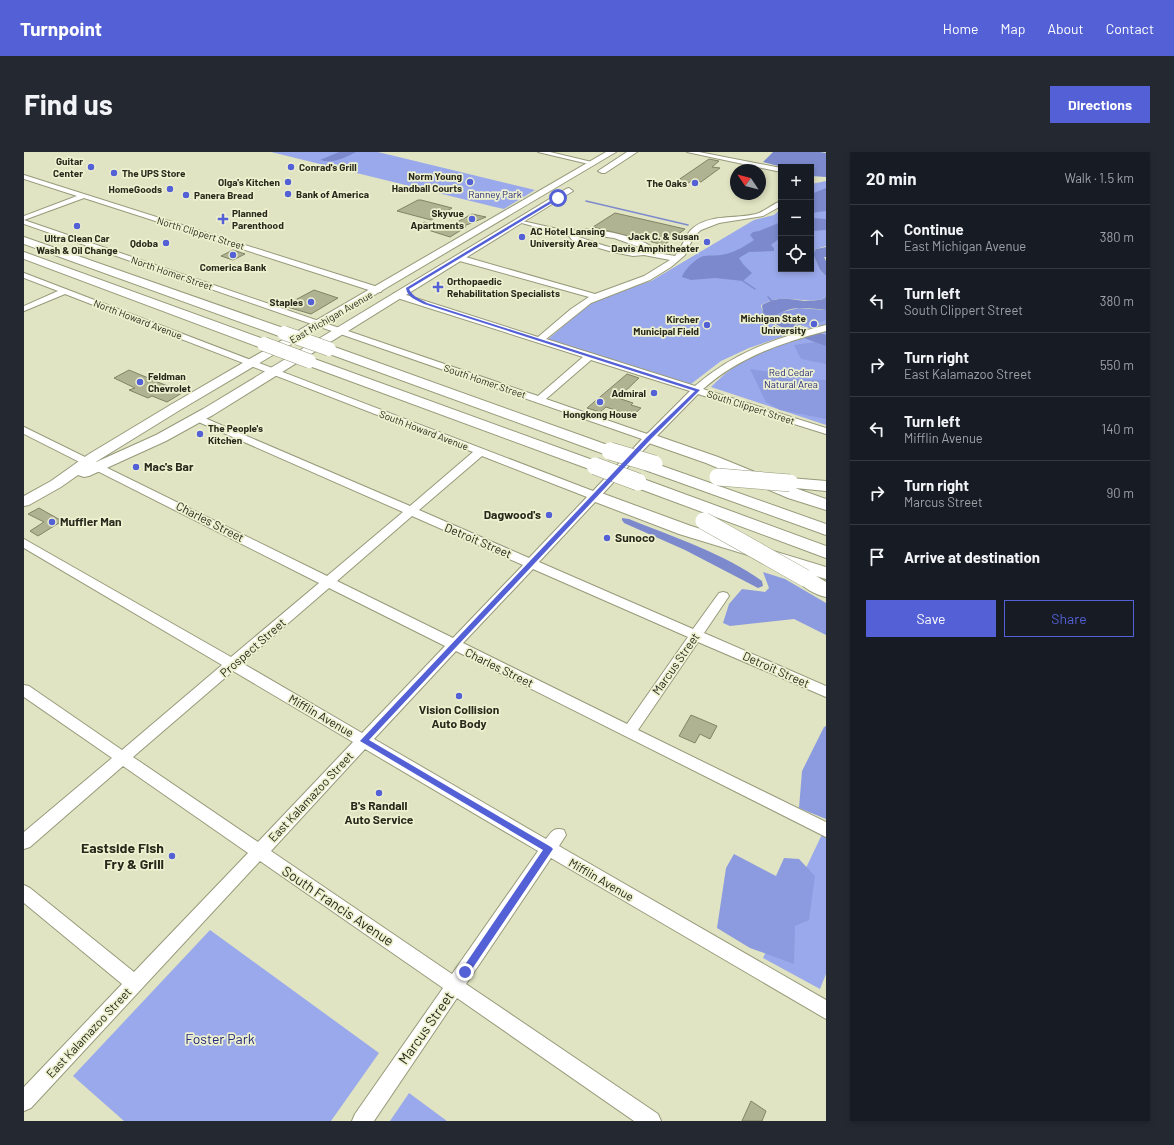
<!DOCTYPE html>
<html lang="en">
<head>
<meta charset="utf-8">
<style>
  :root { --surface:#171b24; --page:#242831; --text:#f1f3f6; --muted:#9ea1a6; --line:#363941; --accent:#5360d6 }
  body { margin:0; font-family:Barlow,sans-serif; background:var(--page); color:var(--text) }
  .controls { position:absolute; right:12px; top:12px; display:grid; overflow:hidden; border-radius:0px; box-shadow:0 2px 6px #0003 }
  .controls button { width:36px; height:36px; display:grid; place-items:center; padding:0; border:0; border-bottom:1px solid var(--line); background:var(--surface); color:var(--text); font:20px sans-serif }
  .compass { position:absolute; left:706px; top:12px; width:36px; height:36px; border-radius:50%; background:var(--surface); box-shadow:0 2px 6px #0003; rotate:305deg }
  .stop { position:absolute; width:12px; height:12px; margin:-9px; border:3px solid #5360d6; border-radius:50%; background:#fff }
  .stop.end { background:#5360d6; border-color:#fff; box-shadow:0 1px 4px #0008 }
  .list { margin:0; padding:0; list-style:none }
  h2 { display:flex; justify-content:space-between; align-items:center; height:52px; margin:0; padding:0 16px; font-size:17px }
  h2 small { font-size:13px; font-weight:400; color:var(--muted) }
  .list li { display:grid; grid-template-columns:26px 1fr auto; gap:12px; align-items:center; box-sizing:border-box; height:64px; padding:0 16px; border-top:1px solid var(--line) }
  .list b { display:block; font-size:15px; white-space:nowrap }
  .list p { margin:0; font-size:13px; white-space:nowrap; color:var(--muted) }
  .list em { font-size:13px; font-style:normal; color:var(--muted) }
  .actions { display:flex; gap:8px; padding:12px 16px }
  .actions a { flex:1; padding:9px 0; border:1px solid var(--accent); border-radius:0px; text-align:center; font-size:14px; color:var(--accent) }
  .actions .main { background:var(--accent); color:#fff }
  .icon { flex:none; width:22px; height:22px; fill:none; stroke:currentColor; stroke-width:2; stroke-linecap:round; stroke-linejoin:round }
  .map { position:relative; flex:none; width:802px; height:969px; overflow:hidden; border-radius:0px }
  header { display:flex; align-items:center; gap:24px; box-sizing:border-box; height:56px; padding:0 20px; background:var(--accent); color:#fff }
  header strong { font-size:19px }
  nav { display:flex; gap:22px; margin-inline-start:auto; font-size:14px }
  .intro { display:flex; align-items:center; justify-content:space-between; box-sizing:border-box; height:96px; padding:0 24px }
  h1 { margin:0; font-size:28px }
  .button { padding:10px 18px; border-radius:0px; background:var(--accent); color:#fff; font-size:14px; font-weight:700 }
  main { display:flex; gap:24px; padding:0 24px }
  aside { flex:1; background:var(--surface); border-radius:0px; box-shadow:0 2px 6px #0003 }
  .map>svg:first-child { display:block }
</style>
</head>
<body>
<header>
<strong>Turnpoint</strong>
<nav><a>Home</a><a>Map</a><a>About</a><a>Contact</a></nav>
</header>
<div class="intro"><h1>Find us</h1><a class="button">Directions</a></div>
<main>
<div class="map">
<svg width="802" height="969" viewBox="0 0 802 969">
  <rect width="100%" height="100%" fill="#e1e4c2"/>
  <path fill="#9aa9eb" d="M247 0H354L511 38 480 57 471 55Z
    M802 29V94L792 97 789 102 796 118 802 124V144L800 147C793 148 787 149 780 148 764 147 753 144 737 153 739 169 755 176 769 181L725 196 697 209 667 232 523 188 570 148 627 129 730 68 750 63 757 57V117H787V32Z
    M802 158V273L687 235C693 229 699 223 706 218 732 197 768 189 800 181L758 167Z
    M802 674V822L796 837 739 806Z
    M186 778 355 901 307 969H100L49 924Z
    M385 941 423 969H366Z"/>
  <path fill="#8c9bdf" d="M775 156 802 158V168C784 174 768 176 753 163L758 160Z
    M799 189 802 190V212L777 207 770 193Z
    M726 217 748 220 764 227 802 228V267L756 258 742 250Z
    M739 420 761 427 802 451V483L770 467 706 474 699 471 705 452 718 437 741 440 745 436Z
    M802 574V667L775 656 778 619 800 575Z
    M710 702 752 724 760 706 775 707 791 724 785 768 771 774 770 812 726 796 693 776 702 716Z"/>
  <path fill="#7c8acd" d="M315 0H332C320 6 309 12 296 8Z
    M749 0H796L802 1V25L787 24V15H758L739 10Z
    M802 36V59L787 61V42Z
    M787 66 802 67V78L787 79Z
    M757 70V85L747 93 750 96V99L725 100 715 106 719 112 728 121 719 129 691 126 667 128 658 125C660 118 673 105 680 104 687 103 695 104 702 102 713 99 721 94 730 88L726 83 729 80 735 79Z
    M802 95V105H800L802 109V124L796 118 789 102 792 97Z
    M802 144V158C786 156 767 153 753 163L758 168 802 183V194C780 186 756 178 739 162L738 153C755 144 763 147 781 149 787 149 794 148 800 147Z
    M598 366 605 367C647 384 701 402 738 429L739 434 734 436 661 398 600 371 598 368Z"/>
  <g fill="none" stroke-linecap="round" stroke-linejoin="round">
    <path stroke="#7c8acd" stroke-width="1.5" d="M562 49 664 73
      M719 129 731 137
      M744 145 749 150"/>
  </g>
  <path fill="#b0b392" stroke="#818465" d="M685 7 695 9 688 15 696 16 677 30 669 28 658 35 647 33Z
    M394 48H397L428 56 407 68 373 59Z
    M591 61 661 77 640 93 569 75Z
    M448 62 462 65 440 74 442 75 426 85 398 76 400 70 422 76Z
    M209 98 221 102 209 108 197 104Z
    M290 138 314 146 287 162 260 154Z
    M105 218 153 238 158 241 143 250 128 244 124 246 105 238 111 236 90 226Z
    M603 222 615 226 594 246 609 251 607 253 617 256 606 266 597 263 600 261 582 255 576 260 563 256Z
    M15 356 38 369 14 384 6 379 20 370 4 362Z
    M667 563 693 574 686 587 676 582 671 591 655 584Z
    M727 949 742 959 738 969H718Z"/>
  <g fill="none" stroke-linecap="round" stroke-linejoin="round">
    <defs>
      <path id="minor" d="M514 0H526L572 11 569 13Z
        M663 0H675L757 16V20Z
        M0 23 357 136 358 138 357 140H351L60 46 0 68 514 244 559 205 370 145V141H376L514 185 547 157 565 145 432 108V104H438L571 142 620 124 646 108 620 103 609 104 589 100 549 89 545 84 494 70V68L547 80C560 72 618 85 629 96L627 100 651 104C659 96 660 83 669 76 686 62 712 67 732 62 742 59 748 52 757 49V54L739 64 695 71 677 78 670 84 661 103 647 115 626 128 567 151 522 187 671 234C710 200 752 186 802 173V179C757 191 715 205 679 237L802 276V282L674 242 629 288 515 410 669 477 695 441 699 440 703 441 705 444 680 481 802 534V545L674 490 614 578 802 670V685L432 499 350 587 522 687C528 679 530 675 540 678L542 683 535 694 802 848V867L527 706 442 832 634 962 637 969H610L433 846 350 969H328L331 962 419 836 236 709 7 956 0 959V935L98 832 0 751V733L6 736 110 820 224 701 99 614 6 695 0 697V680L88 606 0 545V533L5 534 98 598 198 513 0 396V387L207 505 295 431 0 282V275L303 424 379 360 170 268 168 266 170 264H176L386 354 449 300 41 142 0 159V154L34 139 0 126V121L569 339 618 287 0 72V64L53 44 0 27ZM554 81 590 86 621 97C607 105 570 90 555 85L552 83ZM567 208 666 239 623 282 522 247ZM458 304 563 345 505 406 395 358ZM388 364 499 413 429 486 313 429ZM509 417 664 485 603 572 439 491ZM305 436 421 494 338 581 218 511ZM209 519 329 590 234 690 109 605ZM341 597 514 699 428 822 247 699Z"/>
      <path id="major" d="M582 0H592L156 258 70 311 132 283 179 257 542 37 545 36 549 39 189 263 142 289 65 324 60 325 54 323 37 335 5 353 0 354V344L27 329 65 302 148 252Z
        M603 0H613L581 21H578L574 19Z"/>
      <path id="highway" d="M0 85 265 178 267 181 265 184H255L0 92Z
        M0 100 245 189 247 192 245 195H235L0 107Z
        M305 193 592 296 594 299 592 302 586 304 580 302 300 200 298 197 300 194Z
        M285 205 577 311 579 314 577 317 571 319 565 317 280 212 278 209 280 206Z
        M625 281 694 305 758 331 760 327 766 326 802 329V339L771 336 802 347V358L764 346 682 311 619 289 617 286 619 283Z
        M627 310 802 372V383L621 318 619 315 621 312Z
        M614 325 802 394V406L608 334 606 330 608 326Z
        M572 339 667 374 802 415V427L792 424 802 430V445C792 443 777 435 772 426L774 422 779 420 655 382 566 348 564 344 566 340Z"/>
    </defs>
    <use href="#minor" stroke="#979a7a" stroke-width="2"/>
    <use href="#major" stroke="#979a7a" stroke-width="2"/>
    <use href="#highway" stroke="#979a7a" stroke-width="2"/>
    <use href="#minor" fill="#fff" fill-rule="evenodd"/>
    <use href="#major" fill="#fff" fill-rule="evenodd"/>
    <use href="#highway" fill="#fff" fill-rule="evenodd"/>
    <defs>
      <path id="highway-bridge-far1" d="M260 181 305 197
        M240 192 285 209"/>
      <path id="highway-bridge" d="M586 299 630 312
        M571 314 614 330
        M694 325 766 331
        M680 369 781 426"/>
    </defs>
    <use href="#highway-bridge-far1" stroke="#979a7a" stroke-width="15" stroke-linecap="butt"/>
    <use href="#highway-bridge" stroke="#979a7a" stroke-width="18" stroke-linecap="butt"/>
    <use href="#highway-bridge-far1" stroke="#fff" stroke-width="14"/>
    <use href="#highway-bridge" stroke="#fff" stroke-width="17"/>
  </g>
  <path fill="#5360d6" d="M533 45 536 46 385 137C389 145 396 147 403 151L676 238 627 287 345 588 527 695 529 697 444 823 441 824 438 823 436 820 438 817 519 698 336 589 623 285 671 239 400 152C392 148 383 145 382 136Z"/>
  <g fill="#5360d6" stroke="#eef1cf" stroke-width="1.5">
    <circle cx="67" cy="15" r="4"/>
    <circle cx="267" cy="15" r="4"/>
    <circle cx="90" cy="21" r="4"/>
    <circle cx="264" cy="30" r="4"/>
    <circle cx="446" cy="30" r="4"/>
    <circle cx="671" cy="31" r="4"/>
    <circle cx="146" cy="37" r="4"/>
    <circle cx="264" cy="42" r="4"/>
    <circle cx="162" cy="43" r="4"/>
    <path d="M197 61h4v4h4v4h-4v4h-4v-4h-4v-4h4z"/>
    <circle cx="448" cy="67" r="4"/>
    <circle cx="53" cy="74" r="4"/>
    <circle cx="498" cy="85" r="4"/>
    <circle cx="683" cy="90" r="4"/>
    <circle cx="142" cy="91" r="4"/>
    <circle cx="209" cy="103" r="4"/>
    <path d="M412 129h4v4h4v4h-4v4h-4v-4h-4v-4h4z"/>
    <circle cx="287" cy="150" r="4"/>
    <circle cx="790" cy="172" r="4"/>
    <circle cx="683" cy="173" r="4"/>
    <circle cx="116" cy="230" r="4"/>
    <circle cx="630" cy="241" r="4"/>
    <circle cx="576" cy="250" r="4"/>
    <circle cx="176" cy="282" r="4"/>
    <circle cx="112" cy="315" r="4"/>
    <circle cx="525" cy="363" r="4"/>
    <circle cx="28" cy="370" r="4"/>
    <circle cx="583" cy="386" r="4"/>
    <circle cx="435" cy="544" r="4"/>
    <circle cx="355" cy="641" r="4"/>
    <circle cx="148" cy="704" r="4"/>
  </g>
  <g text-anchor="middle" stroke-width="3.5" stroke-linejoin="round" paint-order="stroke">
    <g font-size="10" font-weight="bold" fill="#28291c" stroke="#eef1cf" text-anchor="end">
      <text x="59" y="13">Guitar<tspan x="59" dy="12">Center</tspan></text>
      <text x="275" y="19" text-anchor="start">Conrad's Grill</text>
      <text x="98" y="25" text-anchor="start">The UPS Store</text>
      <text x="438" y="28">Norm Young<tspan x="438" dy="12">Handball Courts</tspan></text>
      <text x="256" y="34">Olga's Kitchen</text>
      <text x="663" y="35">The Oaks</text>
      <text x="138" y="41">HomeGoods</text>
      <text x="272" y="46" text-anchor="start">Bank of America</text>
      <text x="170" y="47" text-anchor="start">Panera Bread</text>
      <text x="208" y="65" text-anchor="start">Planned<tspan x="208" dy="12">Parenthood</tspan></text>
      <text x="440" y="65">Skyvue<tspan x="440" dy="12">Apartments</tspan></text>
      <text x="506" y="83" text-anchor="start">AC Hotel Lansing<tspan x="506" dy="12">University Area</tspan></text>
      <text x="675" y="88">Jack C. &amp; Susan<tspan x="675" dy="12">Davis Amphitheater</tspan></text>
      <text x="53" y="90" text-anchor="middle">Ultra Clean Car<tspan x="53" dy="12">Wash &amp; Oil Change</tspan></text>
      <text x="134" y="95">Qdoba</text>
      <text x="209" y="119" text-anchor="middle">Comerica Bank</text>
      <text x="423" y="133" text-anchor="start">Orthopaedic<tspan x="423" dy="12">Rehabilitation Specialists</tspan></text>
      <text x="279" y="154">Staples</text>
      <text x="782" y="170">Michigan State<tspan x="782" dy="12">University</tspan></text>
      <text x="675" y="171">Kircher<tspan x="675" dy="12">Municipal Field</tspan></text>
      <text x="124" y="228" text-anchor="start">Feldman<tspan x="124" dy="12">Chevrolet</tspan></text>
      <text x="622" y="245">Admiral</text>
      <text x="576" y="266" text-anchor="middle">Hongkong House</text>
      <text x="184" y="280" text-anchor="start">The People's<tspan x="184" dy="12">Kitchen</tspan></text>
    </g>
    <g font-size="10" fill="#252a78" stroke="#eef1cf">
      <text x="471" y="46">Ranney Park</text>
      <text x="767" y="224">Red Cedar<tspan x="767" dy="12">Natural Area</tspan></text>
    </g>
    <g font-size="10" fill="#28291c" stroke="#eef1cf">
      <text transform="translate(177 81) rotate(17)" y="4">North Clippert Street</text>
      <text transform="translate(148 121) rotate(19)" y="4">North Homer Street</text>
      <text transform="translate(307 165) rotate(-30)" y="4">East Michigan Avenue</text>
      <text transform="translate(114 167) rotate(21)" y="4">North Howard Avenue</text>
      <text transform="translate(461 229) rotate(19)" y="4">South Homer Street</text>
      <text transform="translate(727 255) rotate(18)" y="4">South Clippert Street</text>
      <text transform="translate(400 278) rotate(21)" y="4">South Howard Avenue</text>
    </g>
    <g font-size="12" font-weight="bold" fill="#28291c" stroke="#eef1cf" text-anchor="start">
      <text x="120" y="319">Mac's Bar</text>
      <text x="517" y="367" text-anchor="end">Dagwood's</text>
      <text x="36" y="374">Muffler Man</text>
      <text x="591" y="390">Sunoco</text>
      <text x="435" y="562" text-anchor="middle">Vision Collision<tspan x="435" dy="14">Auto Body</tspan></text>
      <text x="355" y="658" text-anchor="middle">B's Randall<tspan x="355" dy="14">Auto Service</tspan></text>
    </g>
    <g font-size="12" fill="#28291c" stroke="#eef1cf">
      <text transform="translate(186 370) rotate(27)" y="4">Charles Street</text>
      <text transform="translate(454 389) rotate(23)" y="4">Detroit Street</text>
      <text transform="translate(229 496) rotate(-41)" y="4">Prospect Street</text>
      <text transform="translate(652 512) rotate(-55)" y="4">Marcus Street</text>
      <text transform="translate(475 516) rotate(26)" y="4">Charles Street</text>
      <text transform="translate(752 518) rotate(24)" y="4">Detroit Street</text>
      <text transform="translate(297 564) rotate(30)" y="4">Mifflin Avenue</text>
      <text transform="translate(287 645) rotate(-47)" y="4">East Kalamazoo Street</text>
      <text transform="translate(577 728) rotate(30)" y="4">Mifflin Avenue</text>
      <text transform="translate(65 881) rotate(-47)" y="4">East Kalamazoo Street</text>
    </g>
    <g font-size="14" font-weight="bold" fill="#28291c" stroke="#eef1cf" text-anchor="end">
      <text x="140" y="701">Eastside Fish<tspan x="140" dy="16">Fry &amp; Grill</tspan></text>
    </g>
    <g font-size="14" fill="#28291c" stroke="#eef1cf">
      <text transform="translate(314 754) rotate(34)" y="5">South Francis Avenue</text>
      <text transform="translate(402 876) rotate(-55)" y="5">Marcus Street</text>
    </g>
    <g font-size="14" fill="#252a78" stroke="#eef1cf">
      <text x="196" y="892">Foster Park</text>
    </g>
  </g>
</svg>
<div class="controls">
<button>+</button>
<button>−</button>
<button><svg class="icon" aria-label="locate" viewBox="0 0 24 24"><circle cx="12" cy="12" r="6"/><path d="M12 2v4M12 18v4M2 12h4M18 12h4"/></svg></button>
</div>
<svg class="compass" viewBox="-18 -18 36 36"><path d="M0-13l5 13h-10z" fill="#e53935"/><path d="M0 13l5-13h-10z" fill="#9ea1a6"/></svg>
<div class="stop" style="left:534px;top:46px"></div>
<div class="stop end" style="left:441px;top:820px"></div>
</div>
<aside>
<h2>20 min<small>Walk · 1.5 km</small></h2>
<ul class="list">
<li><svg class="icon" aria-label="ahead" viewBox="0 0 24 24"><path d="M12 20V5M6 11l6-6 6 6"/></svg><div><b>Continue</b><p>East Michigan Avenue</p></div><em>380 m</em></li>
<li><svg class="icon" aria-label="left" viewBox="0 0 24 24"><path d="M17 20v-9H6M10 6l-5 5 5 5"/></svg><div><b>Turn left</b><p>South Clippert Street</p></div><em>380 m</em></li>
<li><svg class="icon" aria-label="right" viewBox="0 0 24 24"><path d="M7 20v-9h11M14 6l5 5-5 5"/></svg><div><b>Turn right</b><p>East Kalamazoo Street</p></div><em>550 m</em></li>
<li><svg class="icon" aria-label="left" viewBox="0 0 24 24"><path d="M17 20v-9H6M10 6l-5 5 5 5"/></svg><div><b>Turn left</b><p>Mifflin Avenue</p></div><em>140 m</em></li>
<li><svg class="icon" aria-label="right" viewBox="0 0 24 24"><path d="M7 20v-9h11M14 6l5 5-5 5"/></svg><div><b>Turn right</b><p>Marcus Street</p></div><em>90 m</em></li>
<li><svg class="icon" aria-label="arrive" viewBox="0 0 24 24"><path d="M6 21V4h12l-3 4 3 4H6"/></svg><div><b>Arrive at destination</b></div></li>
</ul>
<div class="actions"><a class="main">Save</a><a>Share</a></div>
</aside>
</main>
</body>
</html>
